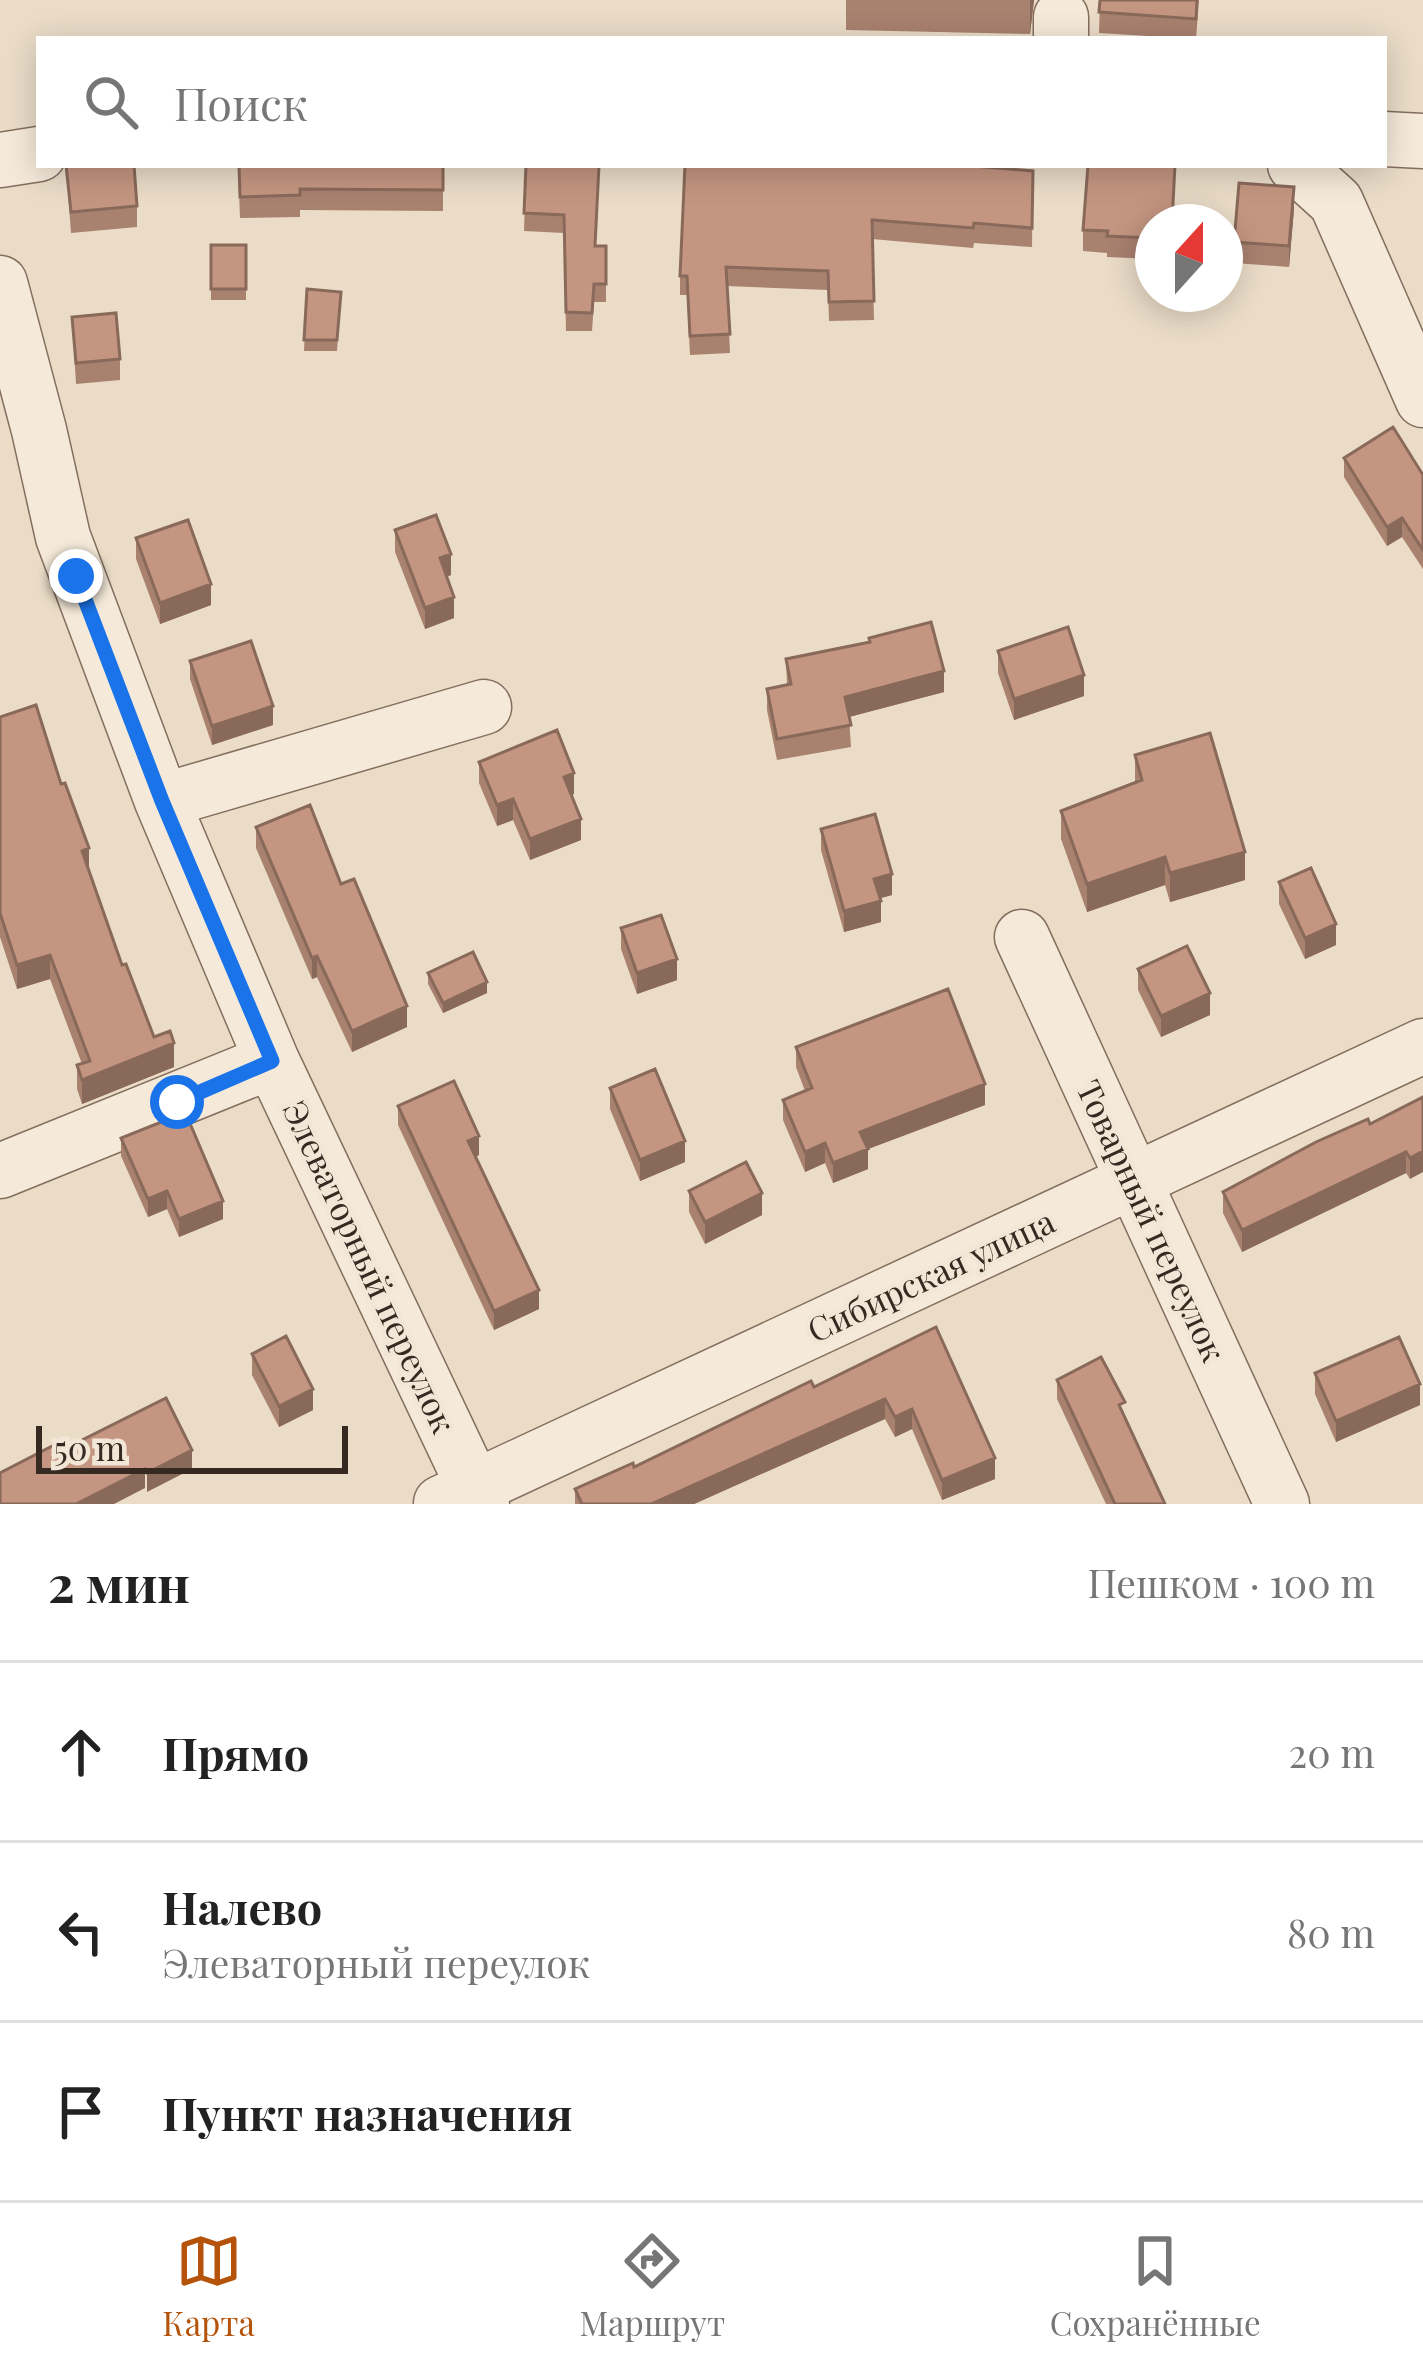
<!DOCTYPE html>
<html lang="ru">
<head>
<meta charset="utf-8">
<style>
  :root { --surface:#fff; --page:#f6f6f6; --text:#222; --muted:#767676; --line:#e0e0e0; --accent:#b45309 }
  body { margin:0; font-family:"Playfair Display",serif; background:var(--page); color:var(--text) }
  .compass { position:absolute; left:1135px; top:204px; width:108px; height:108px; border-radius:50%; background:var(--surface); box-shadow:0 6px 30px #0003; rotate:21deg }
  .scale { position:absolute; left:36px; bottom:30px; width:312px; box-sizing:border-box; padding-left:12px; border:6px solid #352921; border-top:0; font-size:33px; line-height:42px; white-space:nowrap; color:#352921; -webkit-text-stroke:9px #f2e7d6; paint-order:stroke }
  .stop { position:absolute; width:36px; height:36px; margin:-27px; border:9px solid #1a73e8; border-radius:50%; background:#fff }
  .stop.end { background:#1a73e8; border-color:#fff; box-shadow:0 3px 12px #0008 }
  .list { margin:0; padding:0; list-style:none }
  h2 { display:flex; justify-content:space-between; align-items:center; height:156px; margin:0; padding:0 48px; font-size:51px }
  h2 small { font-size:39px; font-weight:400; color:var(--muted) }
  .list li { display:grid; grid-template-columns:78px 1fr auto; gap:36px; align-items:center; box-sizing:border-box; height:180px; padding:0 48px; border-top:3px solid var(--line) }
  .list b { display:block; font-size:45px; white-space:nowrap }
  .list p { margin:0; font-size:39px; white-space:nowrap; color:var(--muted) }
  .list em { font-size:39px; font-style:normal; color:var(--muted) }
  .icon { flex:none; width:66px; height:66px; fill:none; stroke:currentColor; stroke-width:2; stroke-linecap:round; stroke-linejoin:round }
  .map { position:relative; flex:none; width:1423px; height:1504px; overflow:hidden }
  .search { position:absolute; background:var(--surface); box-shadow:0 6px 30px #0003; left:36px; right:36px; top:36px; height:132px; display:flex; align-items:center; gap:30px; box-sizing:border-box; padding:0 42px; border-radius:0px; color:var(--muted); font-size:45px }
  .sheet { height:696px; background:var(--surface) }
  nav { display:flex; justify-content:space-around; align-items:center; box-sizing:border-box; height:168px; border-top:3px solid var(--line); background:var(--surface); font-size:33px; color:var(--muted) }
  nav a { display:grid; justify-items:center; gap:6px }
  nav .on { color:var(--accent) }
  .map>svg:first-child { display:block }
</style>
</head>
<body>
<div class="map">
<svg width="1423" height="1504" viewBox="0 0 1423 1504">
  <rect width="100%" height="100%" fill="#eadcc7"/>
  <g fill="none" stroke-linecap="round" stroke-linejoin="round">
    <defs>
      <path id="minor" d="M1061 39V17
        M1384 139 1423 141
        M0 160 39 154
        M1295 165 1336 202 1423 400
        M0 283 39 430 63 537 162 801 272 1061 482 1504
        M162 801 484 707
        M1022 937 1282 1504
        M0 1171 272 1061
        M441 1503 1423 1046"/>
    </defs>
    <use href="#minor" stroke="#846e5e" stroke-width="57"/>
    <use href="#minor" stroke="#f5eada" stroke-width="54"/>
  </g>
  <path fill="#a9816f" d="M846 0H1034L1030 34 846 30Z
    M1100 0H1199L1196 39 1099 33Z
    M66 165 137 206V227L71 233Z
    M238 165H443V211L300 210V217L240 218Z
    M526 165 596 246H606V302H594L592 331H566L564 233 524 231Z
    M1033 171 1032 247 974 243 973 248 872 239 874 320 829 321 828 290 727 286 730 353 690 355 687 295H680V276Z
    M1294 209 1289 267 1234 263V242Z
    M1153 222V259L1107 257V253L1083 251V230Z
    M211 245H246V300H211Z
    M307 289 341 292 337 351H304Z
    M72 317 120 359V380L76 384Z
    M1344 458 1423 475V569L1402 537 1387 546 1344 477Z
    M395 530 451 575 447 577 454 618 425 629 395 552Z
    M136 538 211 605 160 624 136 559Z
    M869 638 944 692 849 717 851 747 777 760 767 710V689L787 685 786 659 869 643Z
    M998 651 1084 696 1014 720 998 673Z
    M190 661 273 725 212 745 190 679Z
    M0 717 89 871 122 965 154 1037 174 1067 82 1104 77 1089V1065L82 1064 50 979 17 989 0 937Z
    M1135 755 1245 880 1170 902 1165 885 1087 912 1061 839V811L1135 783Z
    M479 762 574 794 572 795 581 840 530 860 513 820 497 826 479 783Z
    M256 827 341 884 407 1027 352 1052 317 977 312 979 256 848Z
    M821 829 892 895 880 898 881 922 844 932 821 850Z
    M1279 882 1336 945 1305 959 1279 904Z
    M621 928 677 980 637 994 621 949Z
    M1138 969 1210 1015 1161 1037 1138 990Z
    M428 973 487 993 443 1013 428 984Z
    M796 1047 985 1105 868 1149V1169L833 1183 825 1163 805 1172 783 1120V1100L805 1091 796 1067Z
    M610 1088 685 1162 640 1181 610 1109Z
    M1423 1097 1410 1179 1406 1173 1242 1252 1223 1213V1192L1370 1124Z
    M398 1106 479 1155 476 1157 539 1309 494 1330 398 1125Z
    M189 1120 223 1219 179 1237 167 1209 148 1217 121 1156V1138Z
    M689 1191 762 1215 705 1244 689 1212Z
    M936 1327 995 1479 942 1500 912 1429 895 1437 885 1419 694 1504H575V1489L634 1467 814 1387Z
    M252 1354 313 1410 279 1427 252 1375Z
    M1315 1373 1420 1405 1336 1442 1315 1394Z
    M1057 1380 1125 1418 1165 1504H1106L1057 1399Z"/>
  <path fill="#89695a" d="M1030 0H1034L1030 34Z
    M1294 187V209L1289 267V246Z
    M1402 518V537L1387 546V527Z
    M451 554V575L440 579V558Z
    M211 584V605L160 624V603Z
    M454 597V618L425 629V608Z
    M944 671V692L845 718V697Z
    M1084 675V696L1014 720V699Z
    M273 706V725L212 745V726Z
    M574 773V794L564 798V777Z
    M513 799V820L497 826V805Z
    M581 819V840L530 860V839Z
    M89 848V872L82 851Z
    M1245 852V880L1170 902V873Z
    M1165 857V885L1087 912V884Z
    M892 874V895L874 900V879Z
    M881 901V922L844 932V911Z
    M1336 924V945L1305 959V938Z
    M50 955V979L17 989V965Z
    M317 956V977L312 979V958Z
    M677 959V980L637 994V973Z
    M487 982V993L443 1013V1003Z
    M1210 993V1015L1161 1037V1016Z
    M407 1006V1027L352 1052V1031Z
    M174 1043V1067L82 1104V1080Z
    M985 1084V1105L868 1149V1169L833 1183V1163L860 1132Z
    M479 1136V1155L468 1160V1141Z
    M685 1141V1162L640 1181V1160Z
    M825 1143V1163L805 1172V1152Z
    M1423 1151V1172L1410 1179V1158Z
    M1406 1152V1173L1242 1252V1230Z
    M167 1191V1209L148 1217V1199Z
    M762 1193V1215L705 1244V1222Z
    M223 1201V1219L179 1237V1219Z
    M539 1290V1309L494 1330V1311Z
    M1420 1384V1405L1336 1442V1421Z
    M313 1389V1410L279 1427V1406Z
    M885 1399V1419L694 1504H650Z
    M912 1409V1429L895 1437V1417Z
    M192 1450V1469L147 1492V1473Z
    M995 1458V1479L942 1500V1480Z
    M145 1469V1488L114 1504H76Z"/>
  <path fill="#c49681" stroke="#89695a" stroke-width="3" d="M1100 0H1197L1196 19 1099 12Z
    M66 165H134L137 206 71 212Z
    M239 165H443V190L300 189V195L240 197Z
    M526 165H599L595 246H606V284H594L592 313 566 312 564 215 524 213Z
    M685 165H960L1033 171 1032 228 974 223 973 228 872 220 874 301 829 302 828 271 726 267 730 334 690 336 687 276H680Z
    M1088 165H1175L1172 222H1153V238L1107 236 1108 231 1083 230Z
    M1239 183 1294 187 1289 246 1234 242Z
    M211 245H246V289H211Z
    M307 289 341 292 337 340H304Z
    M116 313 120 359 76 363 72 317Z
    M1393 427 1423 475V550L1402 518 1387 527 1344 458Z
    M436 515 451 554 440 558 454 597 425 608 395 530Z
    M188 520 211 584 160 603 136 538Z
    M931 622 944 671 845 697 851 725 777 739 767 689 791 684 786 659 870 642 869 638Z
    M1068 627 1084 675 1014 699 998 651Z
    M251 641 273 706 212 726 190 661Z
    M36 705 61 784 65 783 89 848 82 851 122 965 126 964 154 1037 170 1031 174 1043 82 1080 77 1065 90 1061 50 955 17 965 0 913V717Z
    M557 730 574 773 564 777 581 819 530 839 513 799 497 805 479 762Z
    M1210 733 1245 852 1170 873 1165 857 1087 884 1061 811 1142 780 1135 755Z
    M310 805 341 884 354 879 407 1006 352 1031 317 956 312 958 256 827Z
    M875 814 892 874 874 879 881 901 844 911 821 829Z
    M1311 868 1336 924 1305 938 1279 882Z
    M661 915 677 959 637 973 621 928Z
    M1187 946 1210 993 1161 1016 1138 969Z
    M473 952 487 982 443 1003 428 973Z
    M948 989 985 1084 860 1132 868 1149 833 1163 825 1143 805 1152 783 1100 812 1088 796 1047Z
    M655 1069 685 1141 640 1160 610 1088Z
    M454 1081 479 1136 468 1141 539 1290 494 1311 398 1106Z
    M1423 1097V1151L1410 1158 1406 1152 1242 1230 1223 1192 1316 1142 1368 1119 1370 1124Z
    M189 1111 186 1114 223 1201 179 1219 167 1191 148 1199 121 1138Z
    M746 1162 762 1193 705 1222 689 1191Z
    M936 1327 995 1458 942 1480 912 1409 895 1417 885 1399 651 1504H582L575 1489 633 1463 634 1467 811 1381 814 1387Z
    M286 1336 313 1389 279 1406 252 1354Z
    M1399 1337 1420 1384 1336 1421 1315 1373Z
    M1101 1357 1125 1402 1119 1405 1165 1504H1115L1057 1380Z
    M166 1398 192 1450 147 1473 145 1469 76 1504H0V1473L62 1441 66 1448Z"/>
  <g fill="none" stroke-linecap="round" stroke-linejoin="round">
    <path stroke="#1a73e8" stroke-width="15" d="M76 576 162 801 272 1061 177 1102"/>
  </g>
  <g text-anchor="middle" stroke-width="9" stroke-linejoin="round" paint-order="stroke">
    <g font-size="33" fill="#352921" stroke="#f2e7d6">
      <text transform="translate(1151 1221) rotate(65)" y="12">Товарный переулок</text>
      <text transform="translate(369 1267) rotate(65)" y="12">Элеваторный переулок</text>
      <text transform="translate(931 1276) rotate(-25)" y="12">Сибирская улица</text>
    </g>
  </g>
</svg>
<svg class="compass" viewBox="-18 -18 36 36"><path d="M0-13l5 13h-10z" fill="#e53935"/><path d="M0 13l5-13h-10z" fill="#767676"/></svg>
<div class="scale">50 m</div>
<div class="stop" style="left:177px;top:1102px"></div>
<div class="stop end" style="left:76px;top:576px"></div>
<div class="search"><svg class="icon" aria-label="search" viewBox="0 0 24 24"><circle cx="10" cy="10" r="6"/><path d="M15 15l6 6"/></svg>Поиск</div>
</div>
<section class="sheet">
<h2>2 мин<small>Пешком · 100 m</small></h2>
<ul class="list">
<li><svg class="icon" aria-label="ahead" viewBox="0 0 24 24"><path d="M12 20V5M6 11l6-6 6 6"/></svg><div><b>Прямо</b></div><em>20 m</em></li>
<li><svg class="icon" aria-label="left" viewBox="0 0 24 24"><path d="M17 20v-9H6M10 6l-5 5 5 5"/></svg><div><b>Налево</b><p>Элеваторный переулок</p></div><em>80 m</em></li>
<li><svg class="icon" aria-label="arrive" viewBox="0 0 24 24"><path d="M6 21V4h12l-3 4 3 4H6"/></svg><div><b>Пункт назначения</b></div></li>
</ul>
</section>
<nav>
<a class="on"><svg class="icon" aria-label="map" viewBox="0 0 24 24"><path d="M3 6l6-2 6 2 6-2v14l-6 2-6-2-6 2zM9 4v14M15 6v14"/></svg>Карта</a>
<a><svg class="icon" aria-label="directions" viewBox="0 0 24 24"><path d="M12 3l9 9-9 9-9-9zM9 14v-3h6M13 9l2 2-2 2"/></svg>Маршрут</a>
<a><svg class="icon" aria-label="saved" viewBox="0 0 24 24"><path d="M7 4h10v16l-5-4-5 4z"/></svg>Сохранённые</a>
</nav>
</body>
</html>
